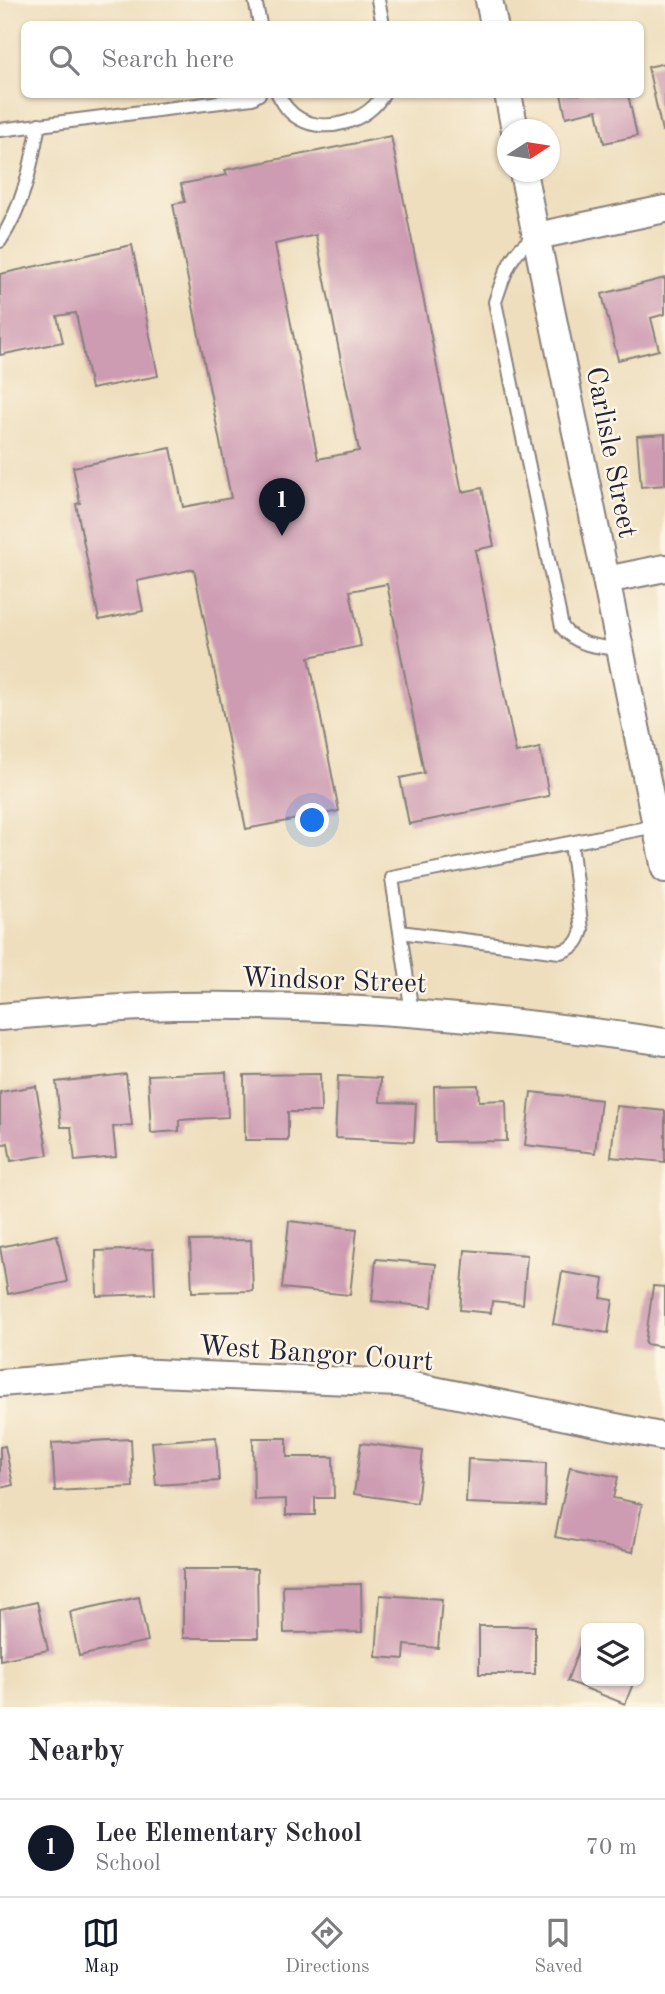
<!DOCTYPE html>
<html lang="en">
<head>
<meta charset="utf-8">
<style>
  :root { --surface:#fff; --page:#f2f2f3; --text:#2b2b33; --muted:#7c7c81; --line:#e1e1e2; --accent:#111827 }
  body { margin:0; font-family:"Old Standard TT",serif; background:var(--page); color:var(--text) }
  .controls { position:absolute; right:21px; bottom:21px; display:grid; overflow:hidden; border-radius:10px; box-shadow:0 2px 5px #0004 }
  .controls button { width:63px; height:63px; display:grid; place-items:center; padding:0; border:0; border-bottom:2px solid var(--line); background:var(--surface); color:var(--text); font:35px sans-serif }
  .compass { position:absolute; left:497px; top:119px; width:63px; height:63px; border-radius:50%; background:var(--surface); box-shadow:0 2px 5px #0004; rotate:78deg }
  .you { position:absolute; left:313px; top:821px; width:24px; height:24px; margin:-18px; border:5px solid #fff; border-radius:50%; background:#1a73e8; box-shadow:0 0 0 10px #1a73e833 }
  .badge { display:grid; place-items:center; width:46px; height:46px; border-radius:50%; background:var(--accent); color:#fff; font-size:23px; font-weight:700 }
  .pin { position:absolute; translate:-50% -58px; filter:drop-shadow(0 2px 4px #0008) }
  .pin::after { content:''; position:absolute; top:37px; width:24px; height:21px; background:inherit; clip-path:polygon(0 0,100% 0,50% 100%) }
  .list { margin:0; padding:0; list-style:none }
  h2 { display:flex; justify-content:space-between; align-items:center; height:91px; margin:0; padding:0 28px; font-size:30px }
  h2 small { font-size:23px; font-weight:400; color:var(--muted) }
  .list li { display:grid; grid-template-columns:46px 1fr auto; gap:21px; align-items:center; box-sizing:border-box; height:98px; padding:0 28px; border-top:2px solid var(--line) }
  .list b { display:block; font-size:26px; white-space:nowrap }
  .list p { margin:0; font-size:23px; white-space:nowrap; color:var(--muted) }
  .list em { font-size:23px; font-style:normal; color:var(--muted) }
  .icon { flex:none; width:38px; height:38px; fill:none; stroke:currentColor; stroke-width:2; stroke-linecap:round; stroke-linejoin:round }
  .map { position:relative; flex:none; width:665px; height:1707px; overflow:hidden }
  .search { position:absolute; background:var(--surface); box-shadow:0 2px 5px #0004; left:21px; right:21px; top:21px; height:77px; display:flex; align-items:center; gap:18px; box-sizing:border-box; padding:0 24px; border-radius:10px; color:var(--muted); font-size:26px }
  .sheet { height:189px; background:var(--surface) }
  nav { display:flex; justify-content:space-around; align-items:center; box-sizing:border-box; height:98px; border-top:2px solid var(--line); background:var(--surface); font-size:19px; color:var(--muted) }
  nav a { display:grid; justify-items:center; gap:4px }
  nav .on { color:var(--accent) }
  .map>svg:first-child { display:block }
</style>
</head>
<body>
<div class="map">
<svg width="665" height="1707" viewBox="0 0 665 1707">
  <rect width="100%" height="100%" fill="#fcf5e5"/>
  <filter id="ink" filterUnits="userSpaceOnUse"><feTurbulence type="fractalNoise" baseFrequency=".0143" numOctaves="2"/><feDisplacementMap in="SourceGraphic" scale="14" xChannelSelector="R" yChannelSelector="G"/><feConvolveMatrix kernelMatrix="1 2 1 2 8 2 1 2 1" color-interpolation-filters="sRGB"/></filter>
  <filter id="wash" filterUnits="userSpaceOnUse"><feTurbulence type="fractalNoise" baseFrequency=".00686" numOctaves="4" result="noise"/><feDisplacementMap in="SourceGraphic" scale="28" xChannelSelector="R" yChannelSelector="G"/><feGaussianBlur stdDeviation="1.57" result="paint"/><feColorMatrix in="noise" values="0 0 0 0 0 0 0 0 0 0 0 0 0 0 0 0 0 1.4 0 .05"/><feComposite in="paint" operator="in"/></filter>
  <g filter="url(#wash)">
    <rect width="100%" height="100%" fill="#eedebd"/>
    <g id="blocks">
      <path fill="#cd9bb2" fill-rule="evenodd" d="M665 63V130L662 131 648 67Z
        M561 94H628L637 136 604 143 597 110 566 117Z
        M391 136 462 492 482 488 494 546 475 550 516 753 540 748 549 796 409 824 400 778 424 773 387 584 350 591 361 646 309 657 339 811 246 829 194 569 137 581 143 611 99 620 76 504 80 503 73 467 171 448 183 507 231 498 173 204 185 202 181 184 227 175 225 170ZM316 235 359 451 318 459 275 244Z
        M132 245 158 376 91 389 76 313 57 316 63 342 0 355V274Z
        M665 278V314L651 318 659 350 618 360 602 294Z
        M665 434V485L641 487 637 436Z
        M226 1072 228 1117 179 1120V1131L151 1133 148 1075Z
        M126 1074 132 1125 113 1127 116 1157 75 1161 71 1127H61L56 1082Z
        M320 1074 321 1112H288V1140H245L244 1075Z
        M338 1076 381 1078 380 1102 416 1103 414 1142 335 1138Z
        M478 1085 479 1101 506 1100 507 1141 435 1142 434 1086Z
        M36 1086 48 1155 11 1161 8 1143 0 1145V1092Z
        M531 1092 601 1100 595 1153 525 1145Z
        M616 1106 665 1111V1162L611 1157Z
        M289 1221 357 1229 350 1295 282 1288Z
        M57 1235 67 1282 8 1294 0 1247Z
        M251 1240 253 1291 192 1292 190 1241Z
        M153 1249 155 1294 97 1296 96 1251Z
        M465 1250 527 1255 523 1304 492 1301 491 1313 460 1310Z
        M376 1259 436 1264 432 1307 372 1301Z
        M562 1272 604 1279 601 1298 613 1300 608 1333 553 1324Z
        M653 1286 665 1287V1347L645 1344Z
        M216 1437 219 1481 156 1485 152 1442Z
        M253 1438H287V1457H333L334 1498H315V1515H286V1499L254 1500Z
        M131 1439 133 1487 55 1491 52 1443Z
        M361 1443 423 1451 417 1503 354 1494Z
        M5 1446 13 1485 0 1488V1447Z
        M468 1459 546 1463 545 1506 466 1503Z
        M570 1467 618 1477 613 1498 642 1504 633 1552 555 1537Z
        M183 1569H257L258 1638H183Z
        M361 1584 362 1632 284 1633 283 1585Z
        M380 1595 442 1599 438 1648 405 1645 404 1659 376 1657Z
        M139 1597 148 1641 79 1656 70 1612Z
        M37 1602 48 1650 0 1660V1610Z
        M479 1626H535V1674H479Z
        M582 1641 586 1642V1681H634L625 1704 567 1681Z"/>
    </g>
  </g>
  <g filter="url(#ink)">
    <use href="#blocks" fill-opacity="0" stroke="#88807c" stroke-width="2"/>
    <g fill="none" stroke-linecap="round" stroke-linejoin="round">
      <defs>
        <path id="service" d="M255 0 260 24
          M378 0 383 24
          M278 94C284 105 289 113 300 119 326 134 369 121 383 94
          M0 130 252 98 259 94
          M536 236C511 250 504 275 495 302L562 627C577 646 598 647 621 649
          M0 241C24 205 31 166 39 124
          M400 932 560 952C573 948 578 944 582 930L571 843
          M412 1013 392 878 656 826"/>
        <path id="minor" d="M489 0 494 24
          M508 94 515 130
          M523 172 665 869
          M537 236 665 209
          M606 580 665 568
          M0 1017C58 1012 116 1007 174 1006 339 1003 503 1018 665 1042
          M0 1383 133 1372 399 1383 665 1437"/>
      </defs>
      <use href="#service" stroke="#88807c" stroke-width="16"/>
      <use href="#minor" stroke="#88807c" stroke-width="30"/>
      <use href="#service" stroke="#fff" stroke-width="12"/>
      <use href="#minor" stroke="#fff" stroke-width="26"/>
    </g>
  </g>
  <g text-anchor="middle" stroke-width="5" stroke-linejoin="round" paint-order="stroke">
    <g font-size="28" fill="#22223b" stroke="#fcf5e5">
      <text transform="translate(613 452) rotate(79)" y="10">Carlisle Street</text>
      <text transform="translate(334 979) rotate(2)" y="10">Windsor Street</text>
      <text transform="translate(316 1352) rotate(4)" y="10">West Bangor Court</text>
    </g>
  </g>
</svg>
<div class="controls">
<button><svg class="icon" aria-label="layers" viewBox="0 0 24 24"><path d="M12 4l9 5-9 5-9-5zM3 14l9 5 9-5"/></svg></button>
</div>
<svg class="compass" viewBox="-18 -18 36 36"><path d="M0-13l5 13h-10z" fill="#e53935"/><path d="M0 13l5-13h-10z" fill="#7c7c81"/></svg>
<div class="you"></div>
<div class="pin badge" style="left:282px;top:536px">1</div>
<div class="search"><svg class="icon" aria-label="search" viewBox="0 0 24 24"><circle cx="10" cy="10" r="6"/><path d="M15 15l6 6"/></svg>Search here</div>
</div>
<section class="sheet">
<h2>Nearby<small></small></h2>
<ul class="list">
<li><span class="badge">1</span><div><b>Lee Elementary School</b><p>School</p></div><em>70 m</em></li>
</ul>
</section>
<nav>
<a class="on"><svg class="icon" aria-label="map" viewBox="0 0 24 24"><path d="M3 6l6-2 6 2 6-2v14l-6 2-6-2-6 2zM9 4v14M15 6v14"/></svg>Map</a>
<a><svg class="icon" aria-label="directions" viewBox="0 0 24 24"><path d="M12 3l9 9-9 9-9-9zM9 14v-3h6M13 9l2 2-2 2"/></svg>Directions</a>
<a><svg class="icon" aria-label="saved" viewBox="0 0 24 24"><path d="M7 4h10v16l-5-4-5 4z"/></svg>Saved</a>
</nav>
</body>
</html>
